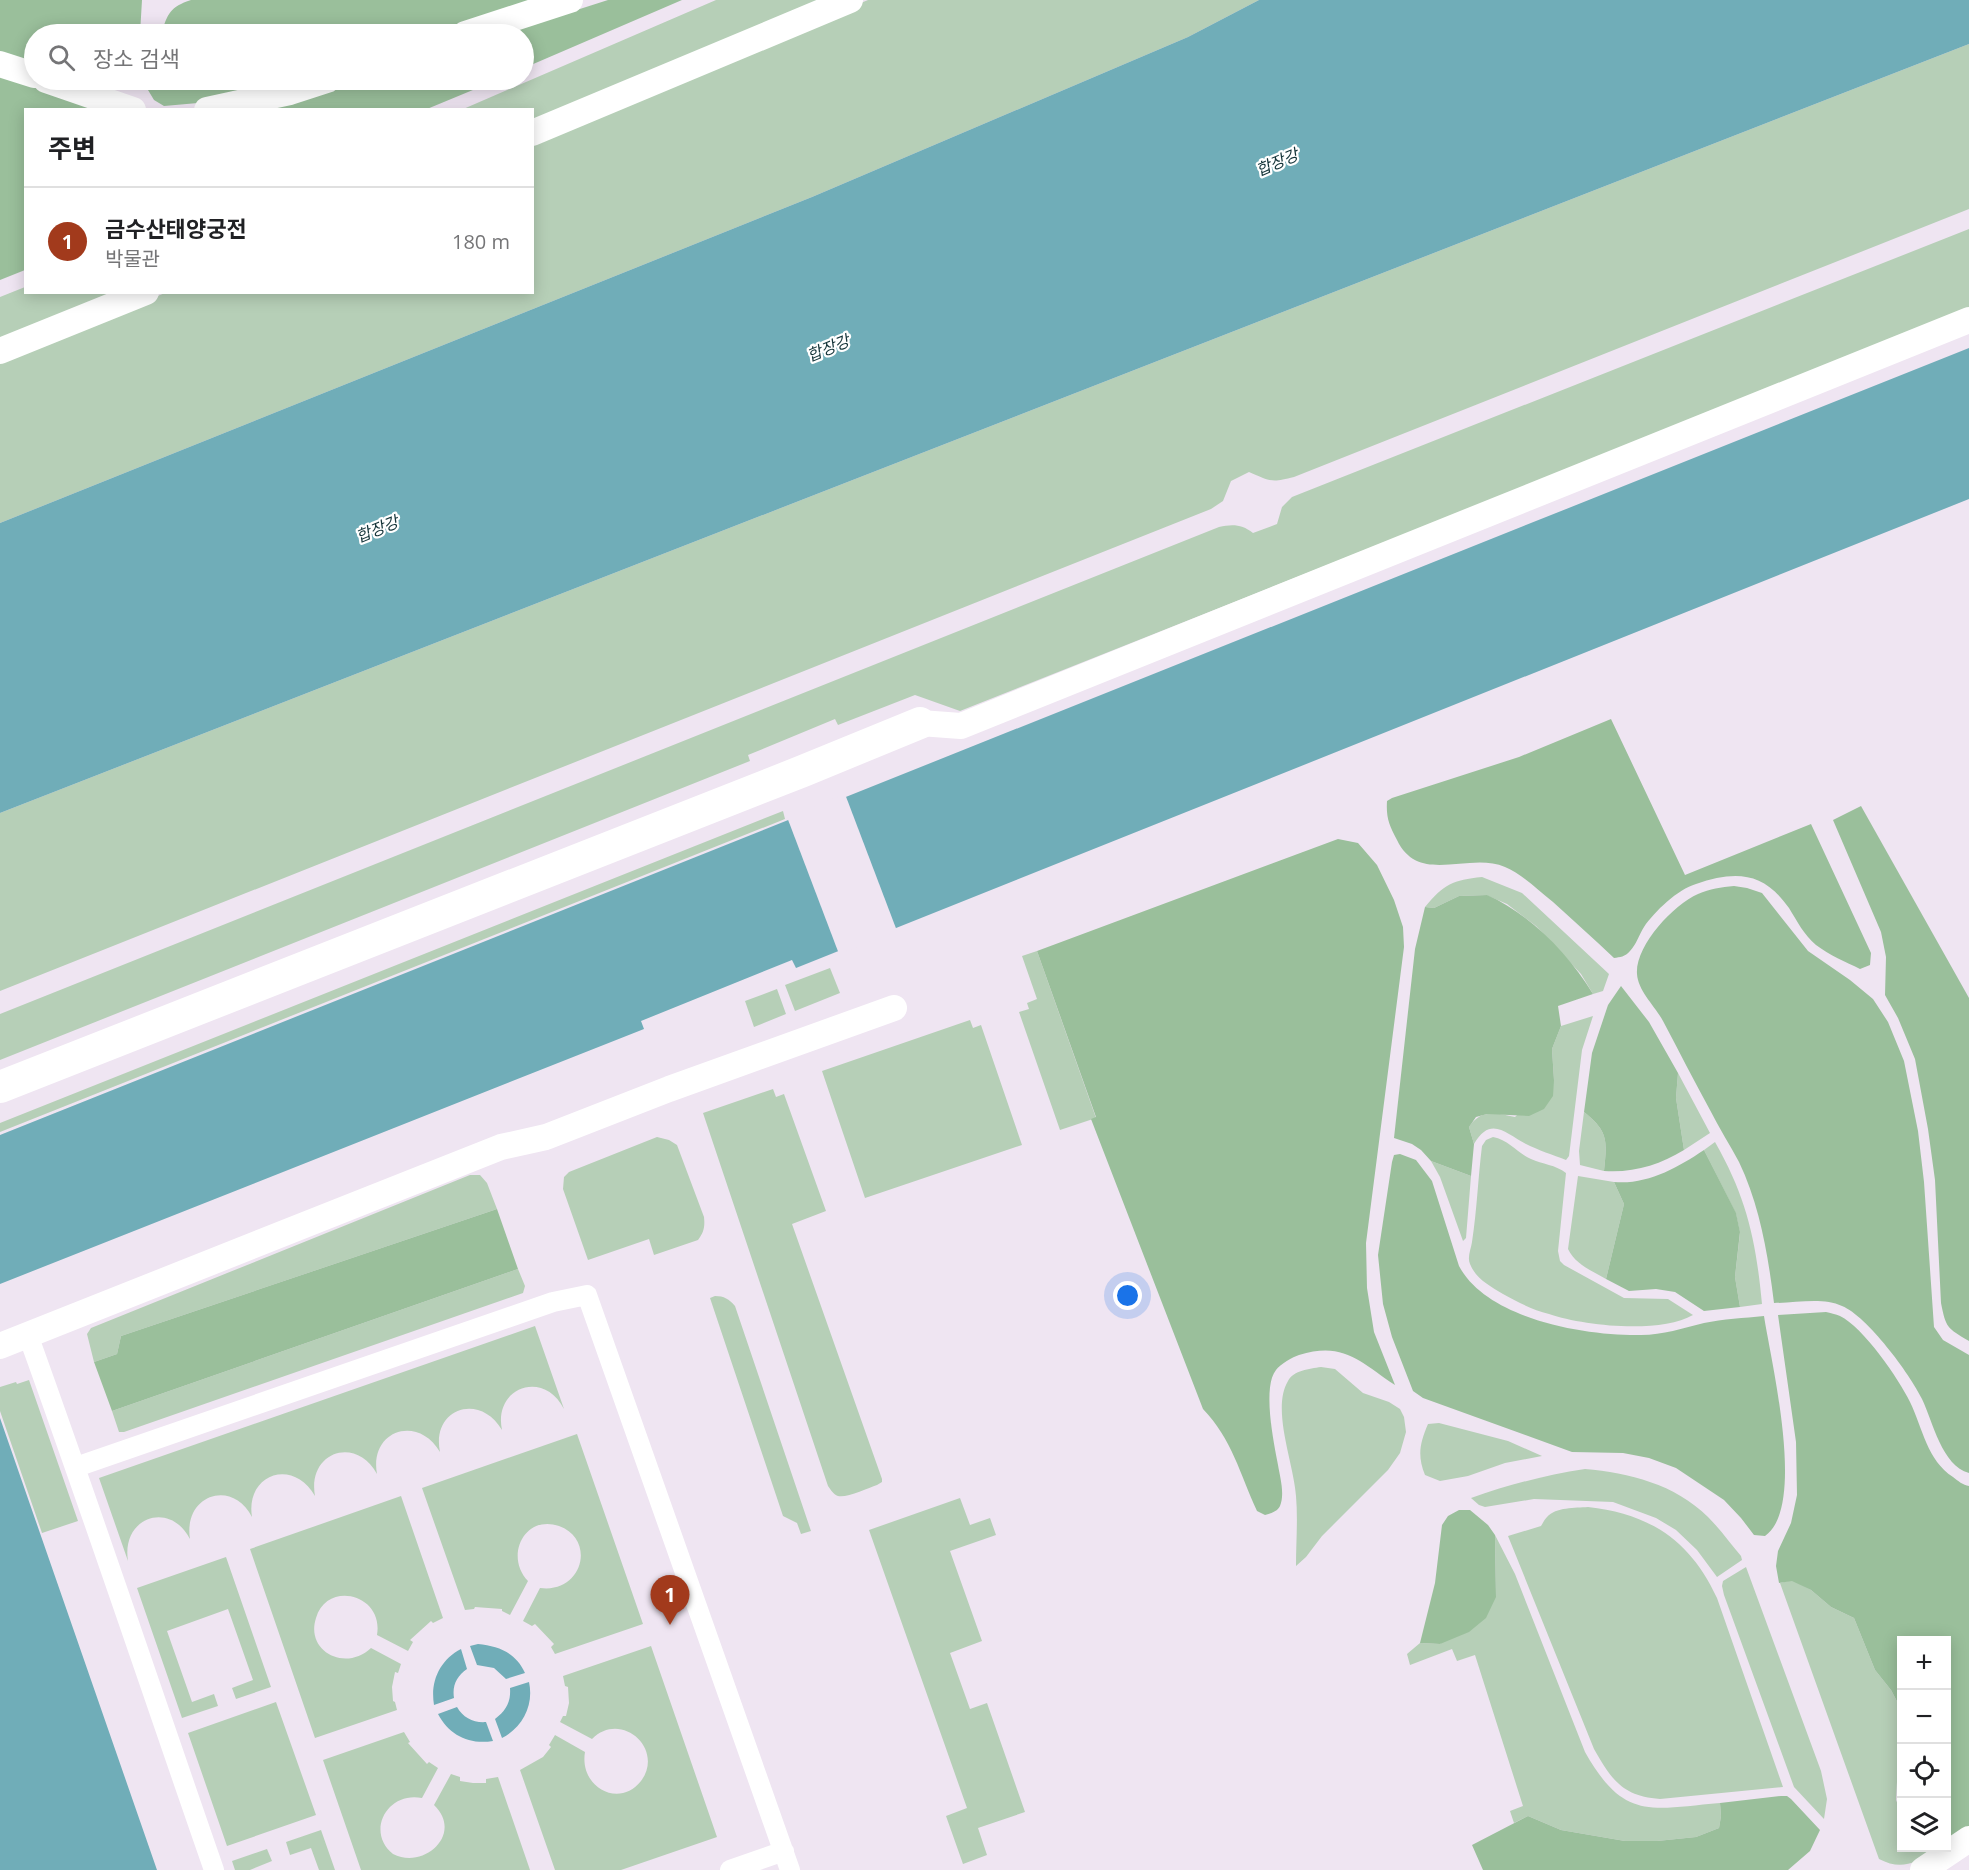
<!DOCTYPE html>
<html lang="ko">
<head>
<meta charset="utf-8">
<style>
  :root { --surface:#fff; --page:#f6f6f6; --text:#202124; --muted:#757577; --line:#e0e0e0; --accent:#a23a1c }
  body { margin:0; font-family:"Open Sans","Noto Sans KR",sans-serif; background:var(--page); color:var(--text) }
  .controls { position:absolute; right:18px; bottom:18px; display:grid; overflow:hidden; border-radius:0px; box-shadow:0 3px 15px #0003 }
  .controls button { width:54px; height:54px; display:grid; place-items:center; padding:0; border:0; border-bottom:2px solid var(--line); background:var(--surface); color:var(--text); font:30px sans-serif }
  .you { position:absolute; left:1128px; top:1296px; width:21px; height:21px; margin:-15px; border:4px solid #fff; border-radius:50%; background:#1a73e8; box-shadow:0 0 0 9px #1a73e833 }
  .badge { display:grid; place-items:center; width:39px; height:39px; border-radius:50%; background:var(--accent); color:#fff; font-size:20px; font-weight:700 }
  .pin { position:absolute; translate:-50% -50px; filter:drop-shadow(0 2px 3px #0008) }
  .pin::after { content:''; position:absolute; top:32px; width:21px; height:18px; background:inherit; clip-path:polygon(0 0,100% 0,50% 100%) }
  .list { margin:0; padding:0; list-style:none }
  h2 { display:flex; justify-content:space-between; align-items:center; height:78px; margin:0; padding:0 24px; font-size:26px }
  h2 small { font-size:20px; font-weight:400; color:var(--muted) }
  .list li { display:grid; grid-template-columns:39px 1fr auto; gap:18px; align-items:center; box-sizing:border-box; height:108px; padding:0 24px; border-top:2px solid var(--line) }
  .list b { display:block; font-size:22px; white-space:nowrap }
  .list p { margin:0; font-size:20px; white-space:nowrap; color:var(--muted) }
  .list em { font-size:20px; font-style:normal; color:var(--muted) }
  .icon { flex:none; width:33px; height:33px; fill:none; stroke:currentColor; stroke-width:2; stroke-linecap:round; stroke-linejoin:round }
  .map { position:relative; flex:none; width:1969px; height:1870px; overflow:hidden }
  .search { position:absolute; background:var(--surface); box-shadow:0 3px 15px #0003; left:24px; top:24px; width:510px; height:66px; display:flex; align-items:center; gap:15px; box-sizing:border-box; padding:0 21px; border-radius:33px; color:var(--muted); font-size:22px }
  .panel { position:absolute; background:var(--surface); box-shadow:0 3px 15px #0003; left:24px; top:108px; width:510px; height:186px; border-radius:0px }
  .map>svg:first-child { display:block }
</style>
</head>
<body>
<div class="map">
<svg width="1969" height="1870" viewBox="0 0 1969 1870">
  <rect width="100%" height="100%" fill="#efe5f2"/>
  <path fill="#b6cfb7" d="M716 0H835L533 128 532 110H461Z
    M868 0H1259L1188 37 812 197 0 523V359L165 293 532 292 533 141Z
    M1969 44V209L1294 477C1271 483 1270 481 1249 472L1231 481 1223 501 1211 509 0 991V813Z
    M1969 229V310L960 711 915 695 838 725 835 719 748 755 750 761 0 1060V1014L1219 527C1232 524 1242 524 1253 533L1277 524 1282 507 1292 497Z
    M25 287 26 292 130 293 0 345V297Z
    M783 811 785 819 0 1132V1123Z
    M1482 877 1522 893 1609 974 1603 991 1593 994 1581 974 1536 926 1507 904 1486 895 1459 896 1434 908 1425 907C1444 884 1453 880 1482 877Z
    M1037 951 1096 1118 1060 1130 1019 1012 1029 1009 1027 1003 1037 999 1022 956Z
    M830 968 840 993 795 1011 785 985Z
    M777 989 786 1014 754 1027 745 1001Z
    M1593 1016 1582 1050 1569 1156 1566 1160C1553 1155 1538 1150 1526 1144 1506 1134 1491 1115 1474 1144L1469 1127C1481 1109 1495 1113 1515 1117L1554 1080 1552 1049 1561 1026Z
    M970 1020 973 1028 981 1025 1022 1145 865 1198 822 1071Z
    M1678 1073 1710 1133 1684 1150 1676 1098Z
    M773 1089 776 1097 784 1094 826 1211 792 1224 882 1479V1482L877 1485C868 1488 847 1498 838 1496 833 1494 831 1490 828 1486L703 1113Z
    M1584 1112C1609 1132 1607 1141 1604 1171L1580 1165 1579 1151Z
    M657 1137 669 1140 677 1145 704 1217C705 1227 704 1232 698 1240L654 1255 649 1239 588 1260 563 1189 564 1177 569 1172Z
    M1493 1137C1509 1140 1517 1153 1531 1159 1542 1164 1556 1165 1566 1173L1558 1251 1560 1261 1564 1265 1624 1298 1668 1299 1693 1315C1660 1334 1584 1326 1549 1314 1533 1310 1517 1302 1503 1294 1490 1286 1476 1279 1470 1264 1467 1257 1471 1249 1472 1242 1477 1210 1478 1178 1482 1146L1486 1140Z
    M1715 1142C1747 1198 1756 1241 1762 1304L1740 1307 1735 1277 1740 1233 1736 1214 1704 1150Z
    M1431 1161 1471 1176 1466 1238 1463 1241 1440 1177Z
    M470 1175H480L487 1183 497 1209 121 1336 117 1354 94 1362 87 1334 91 1328Z
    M1578 1176 1614 1182 1624 1204 1606 1279C1592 1271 1575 1264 1568 1249Z
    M518 1269 525 1286 523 1293 124 1432H119L112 1411Z
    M715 1296C724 1296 729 1299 735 1306L811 1531 801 1534 797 1523 783 1516 710 1298Z
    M535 1326 564 1409C544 1369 493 1387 502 1430 480 1392 431 1408 440 1452 418 1414 369 1430 377 1474 356 1435 307 1452 315 1496 293 1457 245 1474 252 1517 232 1478 183 1495 190 1539 170 1500 121 1517 128 1561L99 1478Z
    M1321 1367 1335 1369 1363 1393 1389 1402 1400 1409 1404 1417 1406 1432 1400 1453 1388 1470 1322 1536 1306 1557 1296 1566C1296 1543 1298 1519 1296 1496 1294 1464 1271 1409 1288 1381 1294 1370 1309 1369 1321 1367Z
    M29 1380 78 1521 42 1533 0 1411V1387L16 1382 17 1384Z
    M1439 1423 1508 1441 1542 1456 1505 1463 1468 1476 1440 1481 1425 1475C1417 1455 1420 1443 1428 1424Z
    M577 1434 643 1624 555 1654 551 1647 554 1644 535 1624 532 1626 523 1621 540 1588C582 1594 597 1540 559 1526 525 1514 504 1556 528 1581L510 1615 502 1611V1609L475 1607 474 1609 465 1610 422 1488Z
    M1585 1469C1629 1473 1675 1484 1708 1517 1720 1529 1730 1543 1741 1556L1742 1560 1717 1577 1697 1550 1676 1530 1656 1518 1613 1502 1534 1499 1485 1507 1479 1505 1471 1498C1508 1485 1545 1475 1585 1469Z
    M401 1496 443 1618 433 1623 431 1621 410 1640 413 1642 408 1651 377 1635C384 1594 327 1580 316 1618 305 1652 346 1672 371 1648L401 1664 398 1673 395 1672 392 1687 393 1701 395 1702 397 1710 315 1738 250 1549Z
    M960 1498 970 1525 990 1518 996 1535 950 1551 982 1641 950 1653 970 1709 987 1703 1025 1812 978 1828 987 1855 963 1864 946 1816 967 1808 869 1530Z
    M1588 1507C1650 1514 1690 1540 1717 1598L1783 1787 1660 1799C1622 1796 1612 1780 1594 1749L1508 1536 1541 1526C1543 1523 1544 1520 1547 1517 1556 1507 1575 1508 1588 1507Z
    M1495 1535 1515 1574 1585 1752C1624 1821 1650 1809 1720 1803L1721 1816 1719 1828 1696 1837 1657 1841H1625L1561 1830 1528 1816 1514 1823 1510 1811 1523 1806 1475 1655 1457 1661 1452 1649 1410 1665 1407 1654 1420 1643 1440 1644 1496 1596Z
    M226 1557 271 1687 236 1699 232 1688 253 1680 228 1609 167 1631 192 1702 214 1694 218 1706 182 1718 137 1588Z
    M1746 1567 1821 1771 1827 1799 1824 1819 1794 1787 1724 1595 1722 1586 1723 1581Z
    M1792 1580 1811 1590 1831 1607 1854 1618 1875 1670 1891 1690 1901 1709 1896 1800 1901 1812 1902 1848H1927L1934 1852C1914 1864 1900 1870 1879 1859L1780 1583Z
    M651 1646 717 1837 621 1870H555L520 1770 543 1757 551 1747 549 1745 555 1735 585 1752C579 1787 619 1809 641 1781 665 1749 621 1710 592 1739L560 1722 563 1716H566L569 1703 568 1687 565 1686 563 1676Z
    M276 1702 316 1815 227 1846 188 1733Z
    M404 1732 410 1742 408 1743 427 1764 429 1762 438 1768 422 1798C388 1791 365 1831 393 1854 424 1870 464 1834 434 1805L451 1774 460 1777V1781L473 1783H486V1779L498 1777 530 1870H361L323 1760Z
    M321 1830 335 1870H319L311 1848 290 1855 286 1842Z
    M267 1849 272 1861 250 1870H235L232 1861Z"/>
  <path fill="#9abf9b" d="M0 0H142L140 34H34V69L0 57Z
    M191 0H541L435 34H161C168 13 170 7 191 0Z
    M608 0H682L524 68V34H502Z
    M0 73 102 109 26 110 25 270 0 280Z
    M146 80H296L198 103 164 106 154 100 148 90Z
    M364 80H497L427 109 260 110 297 102Z
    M1611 719 1685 875 1811 824 1871 953 1870 965 1860 969C1846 962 1829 955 1816 945 1804 935 1797 921 1789 908 1763 871 1735 871 1696 884 1678 889 1654 912 1644 927 1639 935 1636 945 1630 951 1625 957 1620 957 1614 958 1594 939 1573 920 1553 902 1538 890 1522 874 1505 867 1469 851 1419 886 1397 840 1389 825 1386 818 1387 801L1392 798 1519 757Z
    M1861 806 1969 998V1341C1947 1328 1946 1328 1941 1303L1935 1180 1928 1129 1915 1059 1898 1018 1885 995 1886 957 1881 932 1833 820Z
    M1338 839 1358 843 1377 865 1394 900 1403 927 1404 947 1366 1243 1367 1288 1374 1332 1395 1385C1360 1362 1344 1341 1299 1355 1293 1357 1280 1364 1276 1370 1262 1387 1274 1444 1278 1465 1280 1477 1285 1494 1280 1506 1277 1512 1271 1513 1265 1515L1257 1511C1240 1474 1232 1439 1203 1409L1091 1119 1096 1117 1037 951Z
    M1734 886 1747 888 1762 893 1808 951 1850 980 1873 999 1888 1022 1904 1061 1918 1131 1924 1182 1934 1327 1943 1340 1969 1355V1473C1942 1466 1933 1422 1922 1399 1910 1374 1867 1316 1842 1306 1823 1297 1796 1303 1774 1303 1768 1255 1760 1206 1739 1162 1730 1145 1719 1128 1710 1110 1694 1081 1679 1051 1663 1021 1655 1006 1638 991 1637 974 1635 946 1673 905 1698 894 1710 889 1721 887 1734 886Z
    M1487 895C1530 914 1568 953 1593 994L1558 1006 1561 1026 1552 1049 1554 1080 1553 1096 1544 1109 1529 1116 1487 1114 1476 1117 1469 1127 1474 1144 1471 1176 1431 1161 1421 1150 1412 1144 1394 1138 1415 949 1425 907 1434 908 1459 896Z
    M1621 986 1649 1022 1678 1073 1676 1098 1684 1150C1659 1165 1634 1173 1604 1171 1607 1141 1609 1132 1584 1112L1592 1053 1608 1005Z
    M1704 1150 1736 1213 1740 1232 1735 1277 1740 1307 1704 1311 1675 1292 1656 1289 1629 1291 1606 1279 1624 1204 1614 1182C1647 1185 1677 1168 1704 1150Z
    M1400 1154 1416 1160 1432 1181 1459 1266C1487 1319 1585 1336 1641 1335 1663 1335 1683 1328 1704 1323 1723 1319 1744 1318 1764 1316 1771 1362 1807 1507 1765 1536L1754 1535 1741 1518 1724 1500 1676 1468 1649 1458 1623 1453 1572 1452 1423 1398 1413 1391 1392 1337 1383 1304 1378 1255 1392 1162 1394 1155Z
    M497 1209 518 1269 112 1411 94 1362 117 1354 121 1336Z
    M1826 1312C1830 1313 1836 1314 1840 1316 1863 1327 1899 1379 1910 1402 1923 1429 1927 1460 1953 1477 1958 1481 1963 1485 1969 1486V1826L1947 1843 1946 1640H1902L1901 1709 1891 1690 1875 1670 1854 1618 1831 1607 1811 1590 1792 1581 1779 1583 1776 1566 1778 1551 1791 1523 1797 1495 1796 1442 1778 1315Z
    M1459 1510H1470L1488 1525 1495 1535 1496 1597 1486 1618 1469 1632 1440 1644 1420 1643 1435 1583 1442 1525 1448 1516Z
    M1781 1796H1787L1791 1799 1820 1830 1810 1851 1788 1870H1483L1472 1845 1528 1816 1561 1830 1625 1841H1657L1696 1837 1719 1828 1721 1816 1720 1803Z"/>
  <path fill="#70adb8" d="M1259 0H1969V44L0 813V523L812 197 1188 37Z
    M1969 348V499L796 968 792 960 641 1021 644 1029 0 1284V1135Z
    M0 1418 157 1870H0Z
    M478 1644C499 1646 516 1653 525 1673L506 1679 494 1668 477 1665 470 1646Z
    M461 1649 467 1669C457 1676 452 1685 454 1698L434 1705C430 1681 440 1660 461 1649Z
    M529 1682C534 1705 523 1727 502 1738L495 1719C506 1711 511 1702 510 1688Z
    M457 1707C463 1718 474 1723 486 1722L493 1741C469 1745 449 1735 438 1714Z"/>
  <path fill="#efe5f2" d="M845 794 897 931 839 954 787 817Z"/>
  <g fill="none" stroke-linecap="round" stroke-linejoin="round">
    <path stroke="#fff" stroke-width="20" d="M28 1335C92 1512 152 1692 214 1870
      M76 1467 553 1302 587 1295 790 1870
      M730 1870 784 1851"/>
    <path stroke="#fff" stroke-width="26" d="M465 34 570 0
      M0 64 34 75
      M46 80 133 110
      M207 110 290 92 327 80
      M532 133 850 0
      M0 351 146 292
      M920 723 961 726 1969 320
      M0 1346 501 1147 546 1137 669 1089 894 1008
      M1923 1870 1969 1839"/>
    <path stroke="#fff" stroke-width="32" d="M0 1087 803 771 920 723"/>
  </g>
  <g text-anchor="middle" stroke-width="4.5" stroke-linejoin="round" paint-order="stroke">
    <g font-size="16" font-style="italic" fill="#133338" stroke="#fff">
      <text transform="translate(1277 162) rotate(-23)" y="6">합장강</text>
      <text transform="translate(828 348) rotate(-22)" y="6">합장강</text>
      <text transform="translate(377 529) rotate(-22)" y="6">합장강</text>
    </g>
  </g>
</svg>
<div class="controls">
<button>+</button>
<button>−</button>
<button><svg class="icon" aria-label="locate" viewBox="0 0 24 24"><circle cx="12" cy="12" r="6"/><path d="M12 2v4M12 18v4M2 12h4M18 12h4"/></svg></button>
<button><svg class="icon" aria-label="layers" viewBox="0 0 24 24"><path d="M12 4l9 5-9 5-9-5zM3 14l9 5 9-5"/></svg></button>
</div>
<div class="you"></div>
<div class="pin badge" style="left:670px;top:1625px">1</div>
<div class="search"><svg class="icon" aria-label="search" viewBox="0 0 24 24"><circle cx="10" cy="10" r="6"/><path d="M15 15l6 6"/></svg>장소 검색</div>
<section class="panel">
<h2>주변<small></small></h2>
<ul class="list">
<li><span class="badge">1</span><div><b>금수산태양궁전</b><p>박물관</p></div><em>180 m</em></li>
</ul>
</section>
</div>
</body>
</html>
